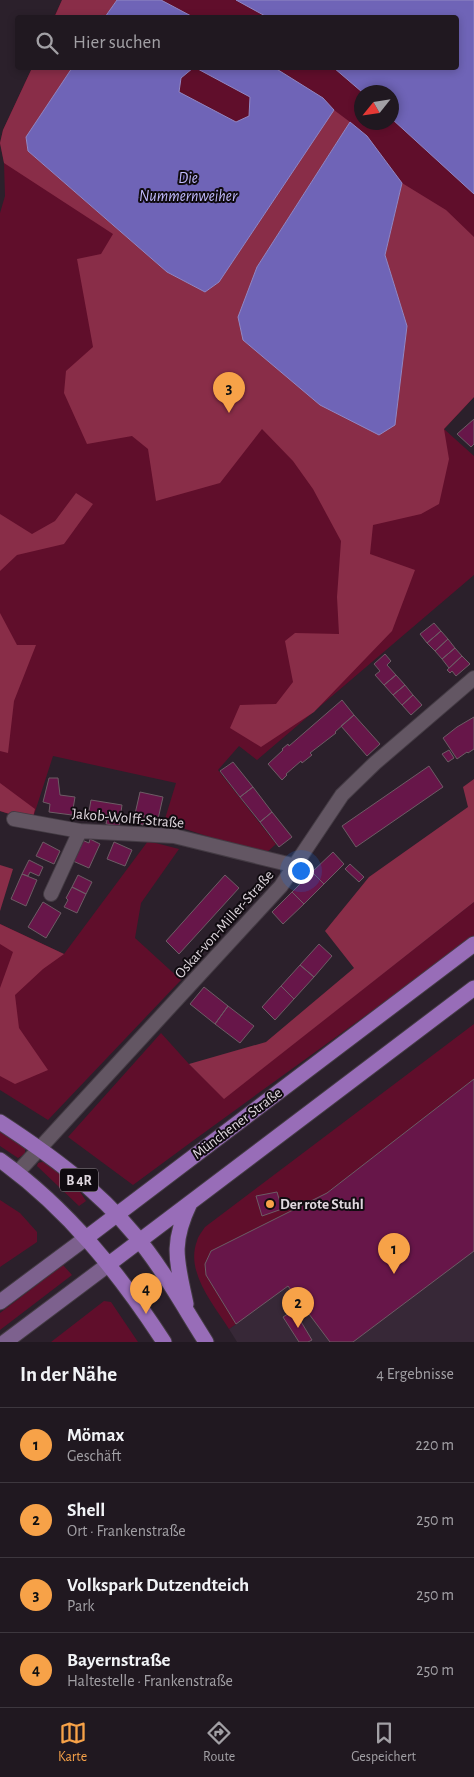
<!DOCTYPE html>
<html lang="de">
<head>
<meta charset="utf-8">
<style>
  :root { --surface:#201820; --page:#2d252d; --text:#f1f3f6; --muted:#a2a0a5; --line:#3d373e; --accent:#f7a248 }
  body { margin:0; font-family:"Alegreya Sans",sans-serif; background:var(--page); color:var(--text) }
  .compass { position:absolute; left:354px; top:85px; width:45px; height:45px; border-radius:50%; background:var(--surface); box-shadow:0 2px 8px #0003; rotate:240deg }
  .you { position:absolute; left:300px; top:870px; width:18px; height:18px; margin:-12px; border:4px solid #fff; border-radius:50%; background:#1a73e8; box-shadow:0 0 0 8px #1a73e833 }
  .badge { display:grid; place-items:center; width:32px; height:32px; border-radius:50%; background:var(--accent); color:#111; font-size:16px; font-weight:700 }
  .pin { position:absolute; translate:-50% -41px; filter:drop-shadow(0 1px 2px #0008) }
  .pin::after { content:''; position:absolute; top:26px; width:18px; height:15px; background:inherit; clip-path:polygon(0 0,100% 0,50% 100%) }
  .list { margin:0; padding:0; list-style:none }
  h2 { display:flex; justify-content:space-between; align-items:center; height:65px; margin:0; padding:0 20px; font-size:21px }
  h2 small { font-size:16px; font-weight:400; color:var(--muted) }
  .list li { display:grid; grid-template-columns:32px 1fr auto; gap:15px; align-items:center; box-sizing:border-box; height:75px; padding:0 20px; border-top:1px solid var(--line) }
  .list b { display:block; font-size:19px; white-space:nowrap }
  .list p { margin:0; font-size:16px; white-space:nowrap; color:var(--muted) }
  .list em { font-size:16px; font-style:normal; color:var(--muted) }
  .icon { flex:none; width:28px; height:28px; fill:none; stroke:currentColor; stroke-width:2; stroke-linecap:round; stroke-linejoin:round }
  .map { position:relative; flex:none; width:474px; height:1342px; overflow:hidden }
  .search { position:absolute; background:var(--surface); box-shadow:0 2px 8px #0003; left:15px; right:15px; top:15px; height:55px; display:flex; align-items:center; gap:12px; box-sizing:border-box; padding:0 18px; border-radius:5px; color:var(--muted); font-size:19px }
  .sheet { height:365px; background:var(--surface) }
  nav { display:flex; justify-content:space-around; align-items:center; box-sizing:border-box; height:70px; border-top:1px solid var(--line); background:var(--surface); font-size:14px; color:var(--muted) }
  nav a { display:grid; justify-items:center; gap:2px }
  nav .on { color:var(--accent) }
  .map>svg:first-child { display:block }
</style>
</head>
<body>
<div class="map">
<svg width="474" height="1342" viewBox="0 0 474 1342">
  <rect width="100%" height="100%" fill="#2b202b"/>
  <path fill="#372837" d="M474 1079V1342H237L229 1329 236 1324 206 1275 205 1264 211 1251Z"/>
  <path fill="#600e2b" fill-rule="evenodd" d="M62 0H474V397L444 429 474 456V575L257 760 239 746 218 770 276 844 264 855 164 822 176 783 53 756 32 821 0 811V213L5 196 4 163 0 143 3 130 32 68H456V18L54 17ZM362 92H392V122H362Z
    M148 841 179 849 141 903 135 938 181 980 48 1120 0 1090V924L64 954Z
    M474 902V936C361 1020 246 1101 133 1185L68 1137 161 1033 189 1064 224 1098Z
    M474 1024V1079L327 1193 211 1251 205 1264 206 1275 236 1324 229 1329C214 1305 185 1272 197 1241 198 1236 202 1232 205 1227Z
    M0 1131 25 1148V1154L18 1158 0 1146Z
    M42 1162H45L77 1187 86 1201 79 1206 37 1166 38 1163Z
    M0 1200 20 1213 37 1232V1242L0 1267Z
    M63 1265 72 1275 0 1330V1313Z
    M104 1301 111 1302 138 1342H51Z"/>
  <path fill="#892d48" d="M62 0H117L105 17 54 18Z
    M32 68H72L26 137 28 151 167 272 205 292 219 282 334 110 350 122 257 267 395 424 407 326 385 255 402 183 446 210 474 237V397L444 429 449 459 439 504 421 514 373 525 370 554 415 570 392 631 314 712 261 747 230 728 240 705 276 704 293 682 285 641 295 633 339 634 337 597 341 541 313 489 293 461 262 429 220 483 156 501 148 449 132 436 87 444 64 393 66 371 93 347 77 259 101 254 113 234 4 163 0 143 3 130Z
    M76 493 93 504 64 544 17 555 0 571V514L32 534 55 521Z
    M0 613 17 645H36L14 701 8 753 0 751Z
    M474 779V902L224 1099 189 1064 266 1042 354 968 325 931 369 877 468 807 463 787Z
    M0 783 35 809 32 821 0 811Z
    M0 865 13 869 0 911Z
    M0 924 64 954 43 969 15 995 19 1028 48 1070 15 1084 0 1076V988L13 952 0 944Z"/>
  <path fill="#6f64b7" stroke="#9187c3" d="M117 0H161L193 17H105Z
    M236 0H474V194L392 119V92H362L334 68H456V18L267 17Z
    M72 68H193L181 78 179 92 236 122 249 116 250 97 196 68H275L323 98 334 110 219 282 205 292 167 272 28 151 26 137Z
    M350 122 367 136 402 183 385 255 407 326 395 425 379 435 320 405 243 340 238 317 257 267Z"/>
  <path fill="#671649" stroke="#6d5c65" d="M474 419V444L471 447 457 434Z
    M434 623 441 631 427 643 420 634Z
    M441 631 448 639 435 651 427 643Z
    M448 639 455 648 442 659 435 651Z
    M455 648 462 656 449 668 442 659Z
    M385 654 391 661 387 665 396 675 384 685 375 675 380 671 374 664Z
    M462 656 470 664 456 676 452 671 450 673 447 670Z
    M396 675 405 685 393 695 384 685Z
    M405 685 413 695 402 705 393 695Z
    M413 695 422 705 411 715 402 705Z
    M342 700 354 715 335 732 336 733 310 753 312 755 302 763 301 761 286 774 287 775 282 780 268 764 283 750 282 749 288 744 289 746Z
    M354 715 380 744 367 756 341 726Z
    M474 717V749L468 753 467 752 457 759 443 738 457 727Z
    M449 750 454 758 448 762 442 754Z
    M233 762 253 787 240 797 220 771Z
    M429 766 443 787 356 847 342 826Z
    M49 778H58L60 795 75 797 72 815 49 812 50 804 43 802Z
    M253 787 272 812 260 822 240 797Z
    M140 792 163 797 158 819 135 814Z
    M91 800 122 805 119 826 106 824 107 820 88 817Z
    M272 812 292 837 279 847 260 822Z
    M135 814 145 816 143 825 133 822Z
    M90 839 100 844 89 868 73 861 82 840 89 843Z
    M43 842 60 851 54 864 36 856Z
    M114 842 132 850 125 866 107 859Z
    M333 852 344 864 324 884 312 872Z
    M29 860 43 867 39 876 30 872 28 876 22 874Z
    M350 864 364 877 359 882 345 869Z
    M312 872 324 884 304 904 292 892Z
    M22 874 37 880 26 906 11 899Z
    M78 875 92 882 86 894 72 887Z
    M225 875 239 888 179 954 166 941Z
    M72 887 86 894 77 913 64 907 68 900 66 898Z
    M292 892 304 904 283 924 272 912Z
    M43 902 61 913 46 938 28 927Z
    M319 944 332 956 314 977 300 965Z
    M300 965 314 977 294 999 281 986Z
    M281 986 294 999 275 1020 262 1007Z
    M204 987 228 1006 215 1024 190 1004Z
    M228 1006 254 1026 240 1043 215 1024Z
    M474 1079V1251L353 1342H330L288 1286 236 1324 206 1275 205 1264 211 1251 327 1193Z
    M277 1192 282 1209 262 1216 256 1196Z
    M294 1310 312 1340 308 1342H299L283 1317Z"/>
  <g fill="none" stroke-linecap="round" stroke-linejoin="round">
    <defs>
      <path id="street" d="M14 819 80 831 174 836 296 866
        M51 894 80 831
        M17 1173 281 886 342 795 375 763 474 678"/>
      <path id="secondary" d="M0 1302 86 1238
        M5 1342 109 1264"/>
      <path id="primary" d="M0 1122C49 1154 97 1189 134 1234 162 1267 183 1306 206 1342
        M0 1160C68 1209 119 1273 164 1342
        M86 1238 474 944
        M109 1264 474 988
        M186 1304C177 1261 170 1245 190 1203"/>
    </defs>
    <use href="#street" stroke="#443b44" stroke-width="16"/>
    <use href="#secondary" stroke="#443b44" stroke-width="17"/>
    <use href="#primary" stroke="#443b44" stroke-width="17"/>
    <use href="#street" stroke="#635663" stroke-width="14"/>
    <use href="#secondary" stroke="#7d618e" stroke-width="15"/>
    <use href="#primary" stroke="#986db8" stroke-width="15"/>
  </g>
  <circle fill="#f7a248" stroke="#100b10" stroke-width="2" cx="270" cy="1204" r="5"/>
  <g text-anchor="middle" stroke-width="4" stroke-linejoin="round" paint-order="stroke">
    <rect fill="#100b10" stroke="#a29aa1" stroke-width="1" x="60" y="1168.5" width="38" height="23" rx="4"/>
    <g font-size="14" font-weight="bold" fill="#e0d8df">
      <text x="79" y="1185">B 4R</text>
    </g>
    <g font-size="15" fill="#e0d8df" stroke="#100b10">
      <text transform="translate(128 818) rotate(5)" y="5">Jakob-Wolff-Straße</text>
      <text transform="translate(224 924) rotate(-48)" y="5">Oskar-von-Miller-Straße</text>
      <text transform="translate(237 1123) rotate(-37)" y="5">Münchener Straße</text>
    </g>
    <g font-size="15" font-weight="bold" fill="#e0d8df" stroke="#100b10" text-anchor="start">
      <text x="280" y="1209">Der rote Stuhl</text>
    </g>
    <g font-size="16" font-style="italic" fill="#c0bafd" stroke="#100b10">
      <text x="188" y="183">Die<tspan x="188" dy="18">Nummernweiher</tspan></text>
    </g>
  </g>
</svg>
<svg class="compass" viewBox="-18 -18 36 36"><path d="M0-13l5 13h-10z" fill="#e53935"/><path d="M0 13l5-13h-10z" fill="#a2a0a5"/></svg>
<div class="you"></div>
<div class="pin badge" style="left:394px;top:1274px">1</div>
<div class="pin badge" style="left:298px;top:1328px">2</div>
<div class="pin badge" style="left:229px;top:413px">3</div>
<div class="pin badge" style="left:146px;top:1314px">4</div>
<div class="search"><svg class="icon" aria-label="search" viewBox="0 0 24 24"><circle cx="10" cy="10" r="6"/><path d="M15 15l6 6"/></svg>Hier suchen</div>
</div>
<section class="sheet">
<h2>In der Nähe<small>4 Ergebnisse</small></h2>
<ul class="list">
<li><span class="badge">1</span><div><b>Mömax</b><p>Geschäft</p></div><em>220 m</em></li>
<li><span class="badge">2</span><div><b>Shell</b><p>Ort · Frankenstraße</p></div><em>250 m</em></li>
<li><span class="badge">3</span><div><b>Volkspark Dutzendteich</b><p>Park</p></div><em>250 m</em></li>
<li><span class="badge">4</span><div><b>Bayernstraße</b><p>Haltestelle · Frankenstraße</p></div><em>250 m</em></li>
</ul>
</section>
<nav>
<a class="on"><svg class="icon" aria-label="map" viewBox="0 0 24 24"><path d="M3 6l6-2 6 2 6-2v14l-6 2-6-2-6 2zM9 4v14M15 6v14"/></svg>Karte</a>
<a><svg class="icon" aria-label="directions" viewBox="0 0 24 24"><path d="M12 3l9 9-9 9-9-9zM9 14v-3h6M13 9l2 2-2 2"/></svg>Route</a>
<a><svg class="icon" aria-label="saved" viewBox="0 0 24 24"><path d="M7 4h10v16l-5-4-5 4z"/></svg>Gespeichert</a>
</nav>
</body>
</html>
